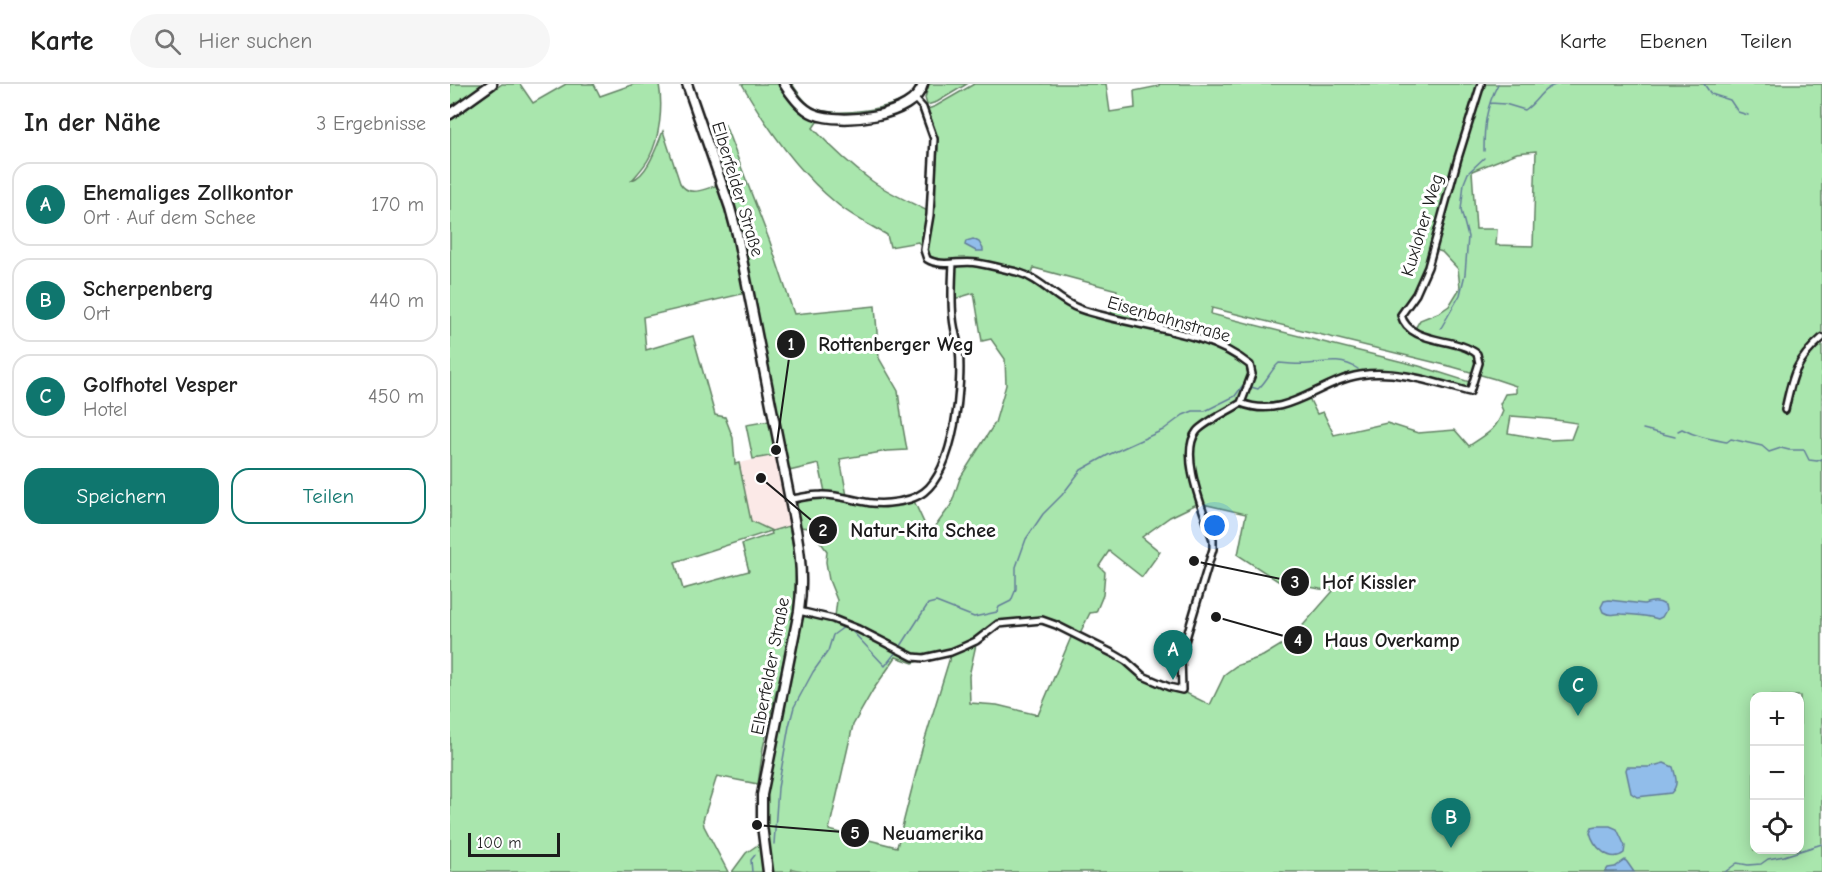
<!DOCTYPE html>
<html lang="de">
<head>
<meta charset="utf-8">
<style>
  :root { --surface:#fff; --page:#f6f6f6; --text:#222; --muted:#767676; --line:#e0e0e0; --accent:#0f766e }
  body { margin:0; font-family:"Comic Neue",sans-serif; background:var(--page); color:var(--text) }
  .controls { position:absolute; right:18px; bottom:18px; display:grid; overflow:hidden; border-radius:12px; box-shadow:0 3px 15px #0003 }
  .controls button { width:54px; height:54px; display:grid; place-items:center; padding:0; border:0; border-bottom:2px solid var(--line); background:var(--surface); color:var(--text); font:30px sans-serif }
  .scale { position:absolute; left:18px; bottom:15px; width:92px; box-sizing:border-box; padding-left:6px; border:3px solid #1c1c1c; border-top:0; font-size:16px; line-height:21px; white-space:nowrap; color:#1c1c1c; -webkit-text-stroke:4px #fff; paint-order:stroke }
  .you { position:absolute; left:765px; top:442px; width:21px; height:21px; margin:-15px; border:4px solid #fff; border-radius:50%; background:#1a73e8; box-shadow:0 0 0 9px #1a73e833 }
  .badge { display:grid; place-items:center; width:39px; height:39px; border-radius:50%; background:var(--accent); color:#fff; font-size:20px; font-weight:700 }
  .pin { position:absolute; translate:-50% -50px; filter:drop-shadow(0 2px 3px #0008) }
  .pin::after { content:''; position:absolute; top:32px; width:21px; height:18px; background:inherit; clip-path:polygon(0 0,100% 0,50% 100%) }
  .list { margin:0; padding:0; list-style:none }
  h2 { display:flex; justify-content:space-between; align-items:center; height:78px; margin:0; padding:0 24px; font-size:26px }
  h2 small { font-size:20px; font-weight:400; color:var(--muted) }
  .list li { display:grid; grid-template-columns:39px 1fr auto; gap:18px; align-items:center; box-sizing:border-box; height:84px; margin:0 12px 12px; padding:0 12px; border:2px solid var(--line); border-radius:18px }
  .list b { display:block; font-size:22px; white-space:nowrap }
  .list p { margin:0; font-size:20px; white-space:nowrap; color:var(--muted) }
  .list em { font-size:20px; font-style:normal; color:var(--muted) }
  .actions { display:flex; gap:12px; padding:18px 24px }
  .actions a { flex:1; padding:14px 0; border:2px solid var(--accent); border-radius:18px; text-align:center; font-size:21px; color:var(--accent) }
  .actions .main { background:var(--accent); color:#fff }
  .icon { flex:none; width:33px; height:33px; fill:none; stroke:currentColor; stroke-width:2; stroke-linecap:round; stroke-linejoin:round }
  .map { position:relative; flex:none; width:1372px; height:788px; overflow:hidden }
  header { display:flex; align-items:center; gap:36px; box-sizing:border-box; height:84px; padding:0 30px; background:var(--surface); border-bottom:2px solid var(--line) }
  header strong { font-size:28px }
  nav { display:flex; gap:33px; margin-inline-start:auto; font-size:21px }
  .search { width:420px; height:54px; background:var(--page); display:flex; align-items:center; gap:15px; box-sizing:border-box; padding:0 21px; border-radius:33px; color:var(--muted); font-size:22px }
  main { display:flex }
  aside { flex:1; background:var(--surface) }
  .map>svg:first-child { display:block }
</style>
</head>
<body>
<header>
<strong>Karte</strong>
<div class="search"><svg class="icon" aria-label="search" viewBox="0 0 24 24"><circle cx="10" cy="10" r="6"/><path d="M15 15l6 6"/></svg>Hier suchen</div>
<nav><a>Karte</a><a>Ebenen</a><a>Teilen</a></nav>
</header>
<main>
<aside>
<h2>In der Nähe<small>3 Ergebnisse</small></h2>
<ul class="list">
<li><span class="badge">A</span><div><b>Ehemaliges Zollkontor</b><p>Ort · Auf dem Schee</p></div><em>170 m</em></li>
<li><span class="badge">B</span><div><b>Scherpenberg</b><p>Ort</p></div><em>440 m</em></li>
<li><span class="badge">C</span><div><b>Golfhotel Vesper</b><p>Hotel</p></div><em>450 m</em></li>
</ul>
<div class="actions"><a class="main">Speichern</a><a>Teilen</a></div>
</aside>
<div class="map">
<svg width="1372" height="788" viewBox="0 0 1372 788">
  <rect width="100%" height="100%" fill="#fff"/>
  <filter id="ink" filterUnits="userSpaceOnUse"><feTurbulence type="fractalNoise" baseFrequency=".0167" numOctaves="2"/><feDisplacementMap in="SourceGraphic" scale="12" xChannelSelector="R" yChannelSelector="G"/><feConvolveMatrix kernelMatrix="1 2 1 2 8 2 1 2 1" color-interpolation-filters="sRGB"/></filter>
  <g filter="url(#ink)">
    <path fill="#fbe9e7" d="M326 371 339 442 322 447 301 438 289 379Z"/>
    <path fill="#a9e6ad" stroke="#628164" stroke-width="1.5" fill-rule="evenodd" d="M0 0H35L0 25Z
      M52 0H70L83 19 116 0H144L150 12 184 0H209C213 23 210 53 199 74 195 82 188 89 182 96 198 91 207 61 213 47L230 99C239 114 254 105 268 101L286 161 296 209 193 233 196 266 243 252 265 331 275 333 283 354 285 380 289 379 301 437 322 447 339 442 346 478 345 519 341 544 313 664 308 700 267 692 253 736 254 742 278 788H0V37ZM321 447 322 450 292 460 299 487 233 505 225 478Z
      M292 0H329L339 13 376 37 367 38 363 44C381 63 400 81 422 97 440 110 463 119 483 130L486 122 485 96 488 64 487 54 478 25 486 22 524 0H656L660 28 685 24 684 7 709 2V0H1372V788H360L342 785 341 788H321L314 734 315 709 352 531C397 536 425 554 463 575L471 576 463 579 446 573 423 606 403 641 379 746 447 763 472 665 501 570 527 556 519 592 520 619 547 621 588 631 622 551 672 576 693 594 728 605 760 621 775 590 786 582 813 572 841 555 884 506 870 505 828 497 788 471 796 430 753 420 744 386 743 365 749 349 790 324 812 327 836 324 859 314 867 330 873 328 884 351 937 339 968 349 1005 346 1019 362C1036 350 1045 348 1053 327L1050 320 1055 310 1066 309V302L1045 295 1003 283 762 224 761 230 969 282 1023 299 1017 306 939 288 904 290 836 320 800 321 794 317 803 290 801 279 782 266 754 255 752 259 768 264 789 275 797 282 799 287 797 299 787 320 749 344 739 366 749 419 720 433 692 453 710 468 692 493 659 467 649 482 655 488 653 511 646 528 640 529 629 551 601 535H561L537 544 523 556 512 562 490 569 475 571H464L415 544 385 533 387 516 379 496 376 478 377 467 360 444 349 443 346 421 350 417 372 414 428 422 464 417 475 441V449L482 447 501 421 510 394 545 339 556 301 555 275 541 255 532 257 524 209 504 215 505 182 524 181 573 192 620 223 631 228 688 243 691 238 661 230 667 206 584 184 581 191 527 177H494L482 174 468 158 440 163 437 151C420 141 401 132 386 119 347 87 317 44 292 0ZM1086 67 1083 162 1046 161 1047 145H1026L1022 87 1067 69ZM983 165 992 168 1008 185 1010 204 999 222 990 228 970 236 963 248 955 245 950 237 953 226 964 210ZM1061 332 1099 335 1127 339 1121 355 1100 356 1058 349ZM1304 612H1350V766H1304Z
      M338 0H342C348 8 354 19 364 24 382 34 450 25 463 9 465 7 466 2 466 0H470C468 4 466 9 463 12 447 29 390 35 368 28 354 24 346 11 338 0Z
      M479 0H517L487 18 477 21 475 14Z
      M275 41 320 158 344 230 425 222 429 274 448 307 452 338 457 366 438 367 390 375 397 412 375 408 369 380 339 387 296 174 283 120 259 48Z
      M319 337 326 371 303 375 296 341Z
      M309 760 313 788H282L296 769Z"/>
    <path fill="#91bdea" stroke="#627d98" stroke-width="1.5" d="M523 155 529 158 533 165V167H526L515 161 516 157Z
      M1159 516 1194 520C1201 518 1207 516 1215 521L1216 526 1212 533 1208 535C1196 531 1184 531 1172 530 1164 529 1161 533 1153 528L1151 523 1154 517Z
      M1214 679 1223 683C1226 694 1229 701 1221 709L1187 713 1181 709 1176 686 1177 683H1199Z
      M1147 742H1160L1167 745 1175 762 1174 769C1160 780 1143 762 1140 748L1142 743Z
      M1175 776 1177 778 1184 788H1155L1158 784 1165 783Z"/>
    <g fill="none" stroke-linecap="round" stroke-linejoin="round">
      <path stroke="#627d98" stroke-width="1.5" d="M1254 0 1261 10 1280 16 1288 28 1298 31
        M1040 19 1055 20 1075 26C1090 15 1090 5 1108 0
        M1034 67C1034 41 1036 23 1048 0
        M991 244 1010 211 1015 190 1018 153 1011 126 1014 99 1018 89 1034 74
        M801 303 808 305C817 297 820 287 829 279 839 280 849 281 858 280 876 278 892 274 908 285
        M1193 345 1225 353
        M1228 347 1232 345C1247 353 1261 355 1277 358L1281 355 1312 362 1319 368 1331 364 1339 366H1354L1359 376 1367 377 1372 375
        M451 562 478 520 486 518 524 533 547 528 549 523 561 517 566 505V483L576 455 593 430 612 411 631 386 658 371 713 346 733 331 743 327H755L785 312 793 301
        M324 760 328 704 339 642 344 623 363 588 378 567 383 551 394 543 403 548 435 582 446 568
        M302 788 301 776 305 771
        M1275 788 1287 779 1298 781 1311 780 1318 775 1334 772 1372 760"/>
      <defs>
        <path id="street" d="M465 15 473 24 484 55 480 131 474 166 477 175C491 184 511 176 527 179 540 181 554 185 567 188 592 195 607 217 630 225 684 244 755 244 800 281L802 290 791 319
          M791 319C836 337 869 297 910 291 947 285 985 299 1020 308L1029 279 1027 270C1006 252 960 262 951 231L966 210 978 183 1008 74 1031 0
          M1335 326C1342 293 1345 277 1372 254
          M340 415C350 414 361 411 371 411 394 410 414 422 439 419 450 418 465 415 474 408 504 385 513 301 509 265 507 255 504 245 503 234 501 216 502 197 503 179
          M349 527 383 535 408 545 463 573 474 574 501 568 513 563 526 557 548 540 592 536 606 541 664 570 676 577 693 592 719 603 732 606 731 571 763 465V456C755 430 728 370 747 347 756 337 779 327 791 319"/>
        <path id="secondary" d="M237 0 280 124 287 150 346 446C351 473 353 500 349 527L312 711V741L318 788
          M334 0C342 11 350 24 364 30 391 41 465 33 473 0
          M0 30 42 0"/>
      </defs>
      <use href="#street" stroke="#1c1c1c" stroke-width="10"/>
      <use href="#secondary" stroke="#1c1c1c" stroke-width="13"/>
      <use href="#street" stroke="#fff" stroke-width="5"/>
      <use href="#secondary" stroke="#fff" stroke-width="8"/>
    </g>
  </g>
  <g text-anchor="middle" stroke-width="6" stroke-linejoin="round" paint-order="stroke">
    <g font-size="18" fill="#1c1c1c" stroke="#fff">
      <text transform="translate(288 105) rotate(73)" y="6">Elberfelder Straße</text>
      <text transform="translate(972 141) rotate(-73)" y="6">Kuxloher Weg</text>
      <text transform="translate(719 235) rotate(16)" y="6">Eisenbahnstraße</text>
      <text transform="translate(320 582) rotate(-79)" y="6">Elberfelder Straße</text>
    </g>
  </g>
  <path fill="none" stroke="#1c1c1c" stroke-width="2" d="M326 366L341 260M311 394L373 446M744 477L845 498M766 533L848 556M307 741L405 749"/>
  <g fill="#1c1c1c" stroke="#fff" stroke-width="2">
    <circle cx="326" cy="366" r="6"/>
    <circle cx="311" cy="394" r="6"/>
    <circle cx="744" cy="477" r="6"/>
    <circle cx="766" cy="533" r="6"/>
    <circle cx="307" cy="741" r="6"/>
    <circle cx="341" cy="260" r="15"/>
    <circle cx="373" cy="446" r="15"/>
    <circle cx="845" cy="498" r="15"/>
    <circle cx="848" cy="556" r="15"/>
    <circle cx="405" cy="749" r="15"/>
  </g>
  <g font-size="18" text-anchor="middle" font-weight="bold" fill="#fff">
    <text x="341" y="266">1</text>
    <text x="373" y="452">2</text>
    <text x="845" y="504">3</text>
    <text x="848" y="562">4</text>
    <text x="405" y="755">5</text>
  </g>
  <g font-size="20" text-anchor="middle" font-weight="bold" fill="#1c1c1c" stroke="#fff" stroke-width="6" stroke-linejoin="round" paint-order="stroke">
    <text x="446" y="267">Rottenberger Weg</text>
    <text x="473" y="453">Natur-Kita Schee</text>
    <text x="919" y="505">Hof Kissler</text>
    <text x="942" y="563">Haus Overkamp</text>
    <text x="483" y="756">Neuamerika</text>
  </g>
</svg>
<div class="controls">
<button>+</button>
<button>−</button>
<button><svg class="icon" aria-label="locate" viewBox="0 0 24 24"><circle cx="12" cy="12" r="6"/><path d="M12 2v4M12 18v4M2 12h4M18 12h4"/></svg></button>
</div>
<div class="scale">100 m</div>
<div class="you"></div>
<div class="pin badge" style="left:723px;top:596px">A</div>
<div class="pin badge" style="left:1001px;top:764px">B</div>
<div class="pin badge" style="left:1128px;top:632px">C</div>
</div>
</main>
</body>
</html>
